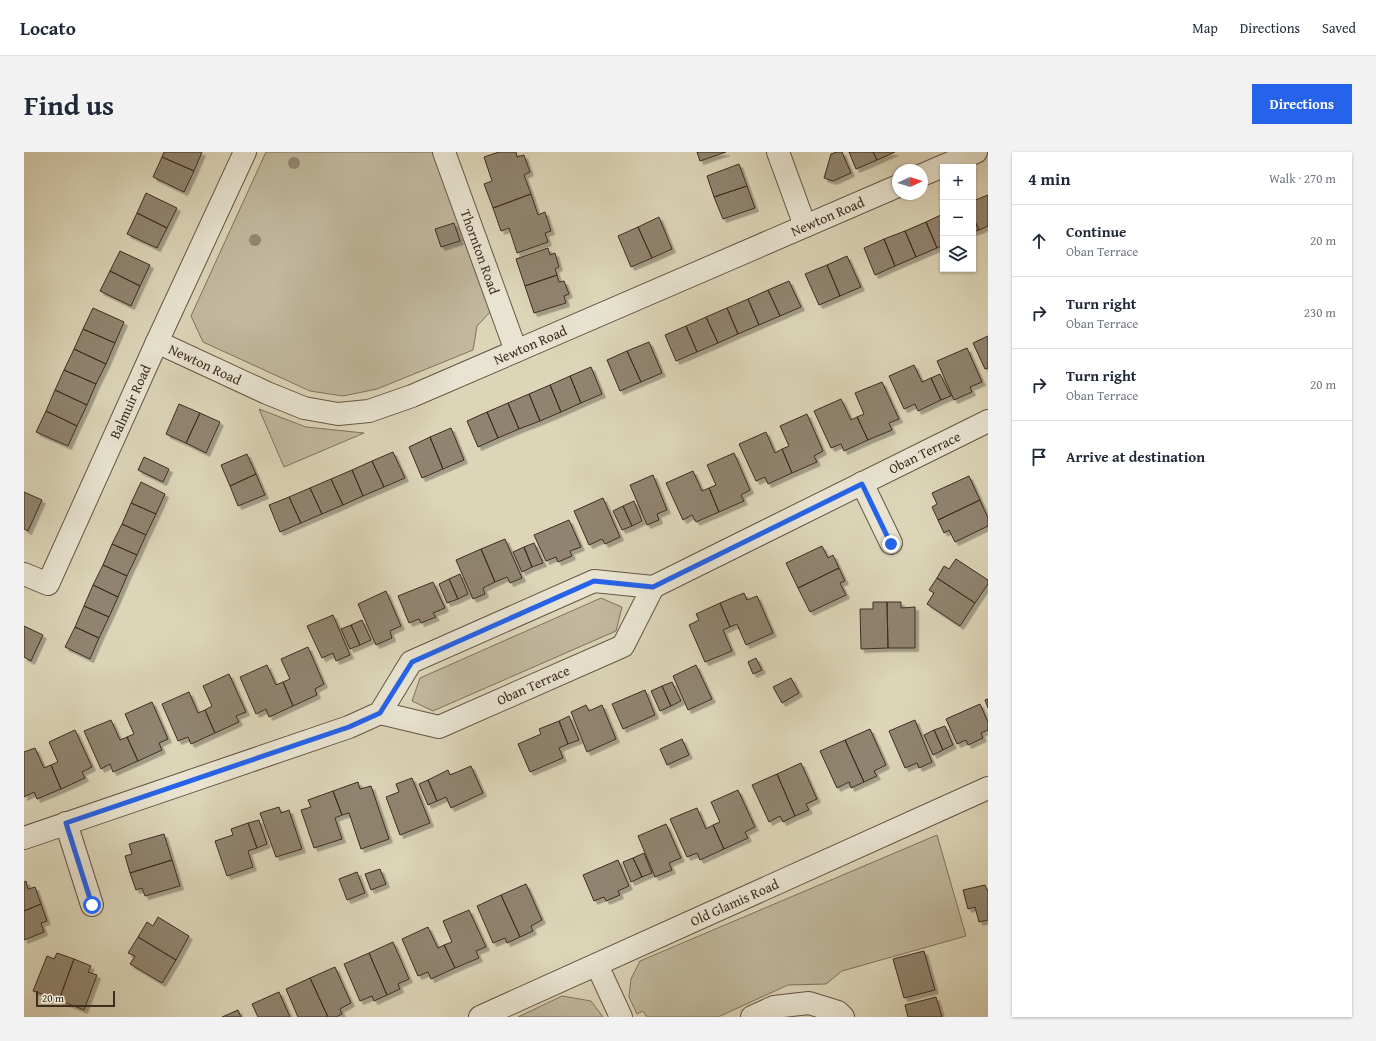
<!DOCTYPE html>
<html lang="en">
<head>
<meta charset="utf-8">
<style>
  :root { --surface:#fff; --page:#f2f2f3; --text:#1f2937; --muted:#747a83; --line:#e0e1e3; --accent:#2563eb }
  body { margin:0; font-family:"Gentium Book Plus",serif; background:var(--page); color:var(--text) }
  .controls { position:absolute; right:12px; top:12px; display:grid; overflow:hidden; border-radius:0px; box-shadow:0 1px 3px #0004 }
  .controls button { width:36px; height:36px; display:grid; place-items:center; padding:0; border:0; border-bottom:1px solid var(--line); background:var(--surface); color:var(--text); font:20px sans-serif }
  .compass { position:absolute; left:868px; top:12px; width:36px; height:36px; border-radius:50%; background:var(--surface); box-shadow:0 1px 3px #0004; rotate:86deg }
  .scale { position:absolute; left:12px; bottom:10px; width:79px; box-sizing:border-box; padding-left:4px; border:2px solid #3e2c1f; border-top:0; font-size:11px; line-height:14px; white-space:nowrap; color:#3e2c1f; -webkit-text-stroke:3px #e8e4d1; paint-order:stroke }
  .stop { position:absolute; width:12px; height:12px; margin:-9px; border:3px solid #2563eb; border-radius:50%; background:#fff }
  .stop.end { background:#2563eb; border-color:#fff; box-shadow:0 1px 4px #0008 }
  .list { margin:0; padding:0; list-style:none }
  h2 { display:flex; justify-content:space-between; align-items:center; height:52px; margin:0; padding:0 16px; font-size:17px }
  h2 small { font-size:13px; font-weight:400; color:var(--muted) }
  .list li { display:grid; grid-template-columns:26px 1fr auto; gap:12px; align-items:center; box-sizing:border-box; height:72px; padding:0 16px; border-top:1px solid var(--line) }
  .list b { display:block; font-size:15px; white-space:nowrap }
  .list p { margin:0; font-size:13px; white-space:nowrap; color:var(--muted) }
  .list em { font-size:13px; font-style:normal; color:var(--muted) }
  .icon { flex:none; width:22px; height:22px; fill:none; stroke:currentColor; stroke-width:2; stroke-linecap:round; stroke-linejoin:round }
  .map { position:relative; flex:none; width:964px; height:865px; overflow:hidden; border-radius:0px }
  header { display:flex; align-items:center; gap:24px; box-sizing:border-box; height:56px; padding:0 20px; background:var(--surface); border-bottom:1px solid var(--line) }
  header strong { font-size:19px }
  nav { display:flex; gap:22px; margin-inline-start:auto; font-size:14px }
  .intro { display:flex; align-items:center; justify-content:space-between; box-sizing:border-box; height:96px; padding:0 24px }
  h1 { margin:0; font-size:28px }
  .button { padding:10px 18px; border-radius:0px; background:var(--accent); color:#fff; font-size:14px; font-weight:700 }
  main { display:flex; gap:24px; padding:0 24px }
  aside { flex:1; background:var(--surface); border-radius:0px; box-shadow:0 1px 3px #0004 }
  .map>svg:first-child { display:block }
</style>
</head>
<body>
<header>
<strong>Locato</strong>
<nav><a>Map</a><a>Directions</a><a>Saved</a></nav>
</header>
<div class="intro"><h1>Find us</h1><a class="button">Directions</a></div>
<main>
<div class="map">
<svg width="964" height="865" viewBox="0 0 964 865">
  <defs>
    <filter id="shadow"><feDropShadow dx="3.5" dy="3.5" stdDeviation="0" flood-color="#0004"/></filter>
  </defs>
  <rect width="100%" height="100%" fill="#dcd5b8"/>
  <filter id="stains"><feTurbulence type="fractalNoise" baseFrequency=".005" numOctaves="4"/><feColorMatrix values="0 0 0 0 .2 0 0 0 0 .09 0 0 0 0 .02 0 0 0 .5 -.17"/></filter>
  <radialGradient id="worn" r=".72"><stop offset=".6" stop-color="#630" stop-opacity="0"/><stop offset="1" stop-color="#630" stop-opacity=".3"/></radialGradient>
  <path fill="#c1b89e" stroke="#80725e" d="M242 0H412L469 157 453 174 449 198 353 237 319 244 286 239 179 190 167 164Z
    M235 257 282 275 340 281 260 315Z
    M577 446 598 455 592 479 409 559 388 549 396 526Z
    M913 683 942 784 818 819 802 832 764 833 694 865H623L619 859 613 862 605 845 607 827 616 809Z
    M538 844 567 849 579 865H494Z"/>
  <path fill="#90846f" stroke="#3e2c1f" filter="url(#shadow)" d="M140 0H178L170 19 138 5Z
    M475 0H492L493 5 500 3 506 20 500 23 507 42 469 56 460 32 468 29 460 5Z
    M673 0H702L676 9Z
    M813 0H818L827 21 809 29 800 26 807 2Z
    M825 0H849L853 8 832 17Z
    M849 0H871L853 8Z
    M138 5 170 19 160 40 129 25Z
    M715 12 723 34 690 45 683 24Z
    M723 34 731 56 699 67 690 45Z
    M122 41 153 56 143 76 113 61Z
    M507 42 514 63 521 60 527 79 521 81 524 90 493 101 485 76 477 79 469 56Z
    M964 43V74L955 78 949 65V49Z
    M113 61 143 76 133 96 103 82Z
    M919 62V93L913 96 902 70Z
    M635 65 648 97 628 106 614 75Z
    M949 65 955 78 949 80Z
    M902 70 913 96 892 105 881 79Z
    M430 71 436 89 417 95 411 77Z
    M614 75 628 106 607 115 594 84Z
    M881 79 892 105 871 114 860 87Z
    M860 87 871 114 851 123 840 96Z
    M524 96 526 103 531 101 535 115 531 117 533 123 501 134 492 107Z
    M96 99 126 113 116 134 86 119Z
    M823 104 837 135 816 144 803 113Z
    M803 113 816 144 795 153 781 122Z
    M86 119 116 134 107 154 76 139Z
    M533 123 535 130 540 129 545 142 540 144 542 151 510 161 501 134Z
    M765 129 777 155 756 164 744 138Z
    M744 138 756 164 735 173 724 147Z
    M724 147 735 173 714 182 703 156Z
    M69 156 100 170 91 191 59 177Z
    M703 156 714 182 694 191 682 165Z
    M682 165 694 191 673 200 662 174Z
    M662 174 673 200 652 209 641 183Z
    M59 177 91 191 82 212 50 197Z
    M964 184V216L961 217 949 191Z
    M625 190 638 221 617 230 603 199Z
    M943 196 958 230 946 235 948 240 930 248 913 209Z
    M50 197 82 212 72 232 40 218Z
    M603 199 617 230 596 239 583 208Z
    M890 213 898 230 907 226 917 248 894 259 891 252 880 257 865 224Z
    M567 215 578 242 557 251 546 224Z
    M40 218 72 232 63 253 31 238Z
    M916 222 927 244 917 248 907 226Z
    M546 224 557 251 537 260 526 233Z
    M858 230 875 267 865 271 868 278 844 288 833 265 840 262 831 241Z
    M526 233 537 260 516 269 505 242Z
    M31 238 63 253 53 274 22 259Z
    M505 242 516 269 495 277 484 251Z
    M817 247 827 268 833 265 844 288 820 299 817 292 807 296 790 259Z
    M484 251 495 277 474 286 463 260Z
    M155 252 176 261 162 291 142 282Z
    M22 259 53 274 44 294 12 280Z
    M463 260 474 286 454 295 443 269Z
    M176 261 196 270 182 301 162 291Z
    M783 262 799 299 790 304 793 310 768 321 758 297 765 294 756 274Z
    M427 276 440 308 419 317 406 285Z
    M742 280 751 301 758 297 768 321 744 332 741 325 732 329 715 292Z
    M406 285 419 317 398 326 385 295Z
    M369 300 381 326 360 335 348 309Z
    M710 301 726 338 717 343 720 349 695 360 685 336 692 333 683 313Z
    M223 302 232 322 206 334 197 313Z
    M120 305 145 317 139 330 114 318Z
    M348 309 360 335 339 344 328 318Z
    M328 318 339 344 319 353 307 327Z
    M669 319 678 339 685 336 695 360 672 370 668 363 659 368 642 331Z
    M232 322 241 343 214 354 206 334Z
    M629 323 643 358 633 362 635 368 623 373 606 333Z
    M945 324 956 348 914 368 908 355 913 352 908 341Z
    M307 327 319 353 298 362 286 336Z
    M117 330 141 342 132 362 107 351Z
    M286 336 298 362 277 371 265 345Z
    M0 340 18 348 4 379 0 377Z
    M265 345 277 371 256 380 245 353Z
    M579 346 596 385 581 392 578 387 565 393 550 359Z
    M956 348 964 366V374L931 390 925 378 920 381 914 368Z
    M610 349 618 369 608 374 599 354Z
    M107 351 132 362 122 383 98 372Z
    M599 354 608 374 598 378 589 359Z
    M545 368 557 395 546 399 548 404 534 410 532 405 522 409 510 383Z
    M98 372 122 383 113 403 88 392Z
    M481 387 498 426 486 431 483 425 471 430 457 397Z
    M510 391 519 411 508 415 500 395Z
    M88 392 113 403 103 424 79 413Z
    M798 394 804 406 809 403 815 416 774 436 762 411Z
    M500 395 508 415 498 420 489 400Z
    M457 397 471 430 459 436 461 442 449 447 432 408Z
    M932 407 964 428V432L951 451 913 426 920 414 925 417Z
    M79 413 103 424 94 445 69 433Z
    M815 416 821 429 816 431 822 443 786 460 774 436Z
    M436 422 444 442 434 447 425 427Z
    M913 426 951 451 936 474 903 452 910 441 905 438Z
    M425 427 434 447 423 451 415 432Z
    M409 430 421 456 409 461 412 465 397 471 395 467 385 471 374 444Z
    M69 433 94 445 85 465 60 454Z
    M362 439 377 474 366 479 368 486 352 493 334 452Z
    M720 441 723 448 733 444 749 481 722 493 713 472 706 475 696 451Z
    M849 450H863L864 496 837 497 836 457H849Z
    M863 450H877V456L891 455V496H864Z
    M696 451 706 475 699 478 708 499 681 510 665 473 675 468 672 462Z
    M60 454 85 465 75 486 51 475Z
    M309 463 326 503 312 509 309 501 298 506 283 474Z
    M338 468 347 488 336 493 327 473Z
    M327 473 336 493 326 497 317 477Z
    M0 474 19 483 7 509 0 505Z
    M51 475 75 486 66 507 41 495Z
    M284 495 300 532 291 537 293 543 269 554 259 530 266 527 257 507Z
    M732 506 738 518 729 522 724 510Z
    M243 513 252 533 259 530 269 554 245 565 242 557 232 562 216 525Z
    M672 513 688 547 664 558 649 524Z
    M205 522 222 560 212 564 215 570 191 581 181 558 188 554 179 534Z
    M767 526 775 541 758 551 749 535Z
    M648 530 657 549 647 554 638 534Z
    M638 534 647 554 636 559 627 539Z
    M621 538 631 563 599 577 588 552Z
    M165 540 174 561 181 558 191 581 167 592 164 585 154 589 138 552Z
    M964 547V556L961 548Z
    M128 550 144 587 135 591 138 598 114 609 103 585 110 582 101 562Z
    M956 552 964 570V578L957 581 959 586 944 593 942 588 933 592 922 567Z
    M562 553 565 559 578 553 592 587 563 600 547 560Z
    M545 564 555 588 544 592 535 569Z
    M87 568 96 588 103 585 114 609 89 620 86 612 77 617 60 579Z
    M891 568 908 610 895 616 893 611 881 616 865 579Z
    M535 569 544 592 535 596 539 606 506 620 494 592 517 582 515 577Z
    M921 574 929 593 919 598 910 578Z
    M846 577 862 613 850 619 853 624 840 630 821 588Z
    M51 578 68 615 58 620 61 626 37 637 27 613 34 610 25 590Z
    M910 578 919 598 909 603 900 583Z
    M658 587 665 603 643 613 636 597Z
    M821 588 840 630 827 636 825 630 813 636 796 599Z
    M11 596 20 616 27 613 37 637 13 647 10 640 0 645V600Z
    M777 611 793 647 782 652 785 658 771 664 753 622Z
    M447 614 459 641 427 656 422 645 413 649 404 628 424 618 426 623Z
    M753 622 771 664 759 670 756 664 745 670 728 633Z
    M388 626 406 671 376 683 362 645 375 640 372 632Z
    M404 628 413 649 404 653 395 632Z
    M334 630 336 637 347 634 365 687 337 697 325 661 318 663 309 639Z
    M714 638 731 675 721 680 724 686 700 697 689 673 696 670 687 650Z
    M309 639 318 663 311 666 318 687 290 696 277 658 287 655 284 648Z
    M255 655 257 661 265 658 278 697 252 705 236 661Z
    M673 656 682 677 689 673 700 697 676 708 673 701 663 705 646 667Z
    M235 668 243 692 233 696 224 671Z
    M224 671 233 696 224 699 229 715 203 724 191 689 209 683 207 677Z
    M642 672 657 706 645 711 648 718 631 725 614 684Z
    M140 682 148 708 106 721 101 704 108 702 105 692Z
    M620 701 628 721 618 725 609 706Z
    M609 706 618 725 607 730 599 710Z
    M148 708 156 734 121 744 118 736 112 738 106 721Z
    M594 708 605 734 594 739 596 743 582 749 580 745 570 749 559 723Z
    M356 717 362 732 347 738 341 722Z
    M333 720 341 741 323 748 315 727Z
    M2 729 4 737 11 735 17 752 0 759V730Z
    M502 732 518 768 507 774 509 779 496 785 477 743Z
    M961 733 963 738H964V768L955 770 951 755 944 757 939 738Z
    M477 743 496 785 483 791 481 786 469 791 453 754Z
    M17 752 23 769 17 771 20 780 0 788V759Z
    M445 758 462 795 452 799 455 806 431 816 420 793 428 790 419 769Z
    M134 765 165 784 152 808 114 785 123 770 129 774Z
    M404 775 414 796 420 793 431 816 407 827 404 820 394 824 378 787Z
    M114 785 152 808 138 831 106 812 111 804 104 801Z
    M369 790 385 827 374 832 376 837 363 843 345 801Z
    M900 799 911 838 880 846 869 807Z
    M33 801 50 807 35 848 9 839 23 804 30 807Z
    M345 801 363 843 350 849 348 844 336 849 320 812Z
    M50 807 67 814 64 820 73 823 60 858 35 848Z
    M311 815 327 851 316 857 318 862 312 865H304L286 826Z
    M286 826 304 865H274L262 837Z
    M255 840 266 865H234L228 852Z
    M912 845 918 865H884L881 853Z
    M214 858 217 865H198Z"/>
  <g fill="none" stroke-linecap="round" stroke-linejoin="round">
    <defs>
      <g id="minor">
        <path id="s1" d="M420 0 492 199"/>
        <path d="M754 0 781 74"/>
        <path d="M898 23 952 0"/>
        <path id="s2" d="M133 190 243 241 280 256 314 262 345 259 388 244 874 34"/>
        <path d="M838 331 867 391"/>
        <path id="s3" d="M0 422 24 432 133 190 221 0"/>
        <path id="s4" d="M629 435 964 269"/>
        <path d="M42 671 68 753"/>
        <path d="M0 686 325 575 356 561 387 510 570 429 629 435 599 494 415 575 356 561"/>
        <path d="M573 813 597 865"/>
        <path id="s5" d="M456 865 964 636"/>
        <path d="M728 865 750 855 785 851 814 860 819 865"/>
      </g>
    </defs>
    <use href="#minor" stroke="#665645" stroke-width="24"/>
    <use href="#minor" stroke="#e8e4d1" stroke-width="22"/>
  </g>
  <g fill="#938772">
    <circle cx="270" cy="11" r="6"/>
    <circle cx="231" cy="88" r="6"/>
  </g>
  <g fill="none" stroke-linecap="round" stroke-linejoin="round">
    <path stroke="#2563eb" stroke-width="5" d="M68 753 42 671 325 575 356 561 388 510 570 429 629 435 838 332 867 392"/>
  </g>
  <g text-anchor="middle" stroke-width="3" stroke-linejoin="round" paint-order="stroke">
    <g font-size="14" fill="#3e2c1f" stroke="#e8e4d1">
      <text dy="5" stroke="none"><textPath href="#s2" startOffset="725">Newton Road</textPath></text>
      <text dy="5" stroke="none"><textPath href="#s1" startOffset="106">Thornton Road</textPath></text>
      <text dy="5" stroke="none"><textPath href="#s2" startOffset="401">Newton Road</textPath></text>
      <text dy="5" stroke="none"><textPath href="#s2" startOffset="53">Newton Road</textPath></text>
      <text dy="5" stroke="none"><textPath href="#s3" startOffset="226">Balmuir Road</textPath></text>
      <text dy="5" stroke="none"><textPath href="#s4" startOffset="303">Oban Terrace</textPath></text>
      <text transform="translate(509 533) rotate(-24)" y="5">Oban Terrace</text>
      <text dy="5" stroke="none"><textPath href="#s5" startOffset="279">Old Glamis Road</textPath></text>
    </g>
  </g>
  <rect width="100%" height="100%" filter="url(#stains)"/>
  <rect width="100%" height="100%" fill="url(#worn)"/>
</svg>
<div class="controls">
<button>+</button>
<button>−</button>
<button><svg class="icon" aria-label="layers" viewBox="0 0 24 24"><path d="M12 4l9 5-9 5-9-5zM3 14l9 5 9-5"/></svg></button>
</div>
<svg class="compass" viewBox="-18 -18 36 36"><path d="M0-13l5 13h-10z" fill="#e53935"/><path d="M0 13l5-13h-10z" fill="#747a83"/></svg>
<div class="scale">20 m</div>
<div class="stop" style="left:68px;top:753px"></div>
<div class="stop end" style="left:867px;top:392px"></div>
</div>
<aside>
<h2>4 min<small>Walk · 270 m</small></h2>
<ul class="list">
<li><svg class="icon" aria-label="ahead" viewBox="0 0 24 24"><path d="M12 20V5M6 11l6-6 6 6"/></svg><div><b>Continue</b><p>Oban Terrace</p></div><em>20 m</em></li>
<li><svg class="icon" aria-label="right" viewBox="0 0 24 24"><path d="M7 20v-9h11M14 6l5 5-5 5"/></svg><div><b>Turn right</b><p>Oban Terrace</p></div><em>230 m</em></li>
<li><svg class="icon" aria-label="right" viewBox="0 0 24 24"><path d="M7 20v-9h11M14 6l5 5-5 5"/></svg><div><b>Turn right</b><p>Oban Terrace</p></div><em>20 m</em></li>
<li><svg class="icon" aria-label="arrive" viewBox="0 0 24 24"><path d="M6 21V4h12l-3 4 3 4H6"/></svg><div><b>Arrive at destination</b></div></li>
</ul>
</aside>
</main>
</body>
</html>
